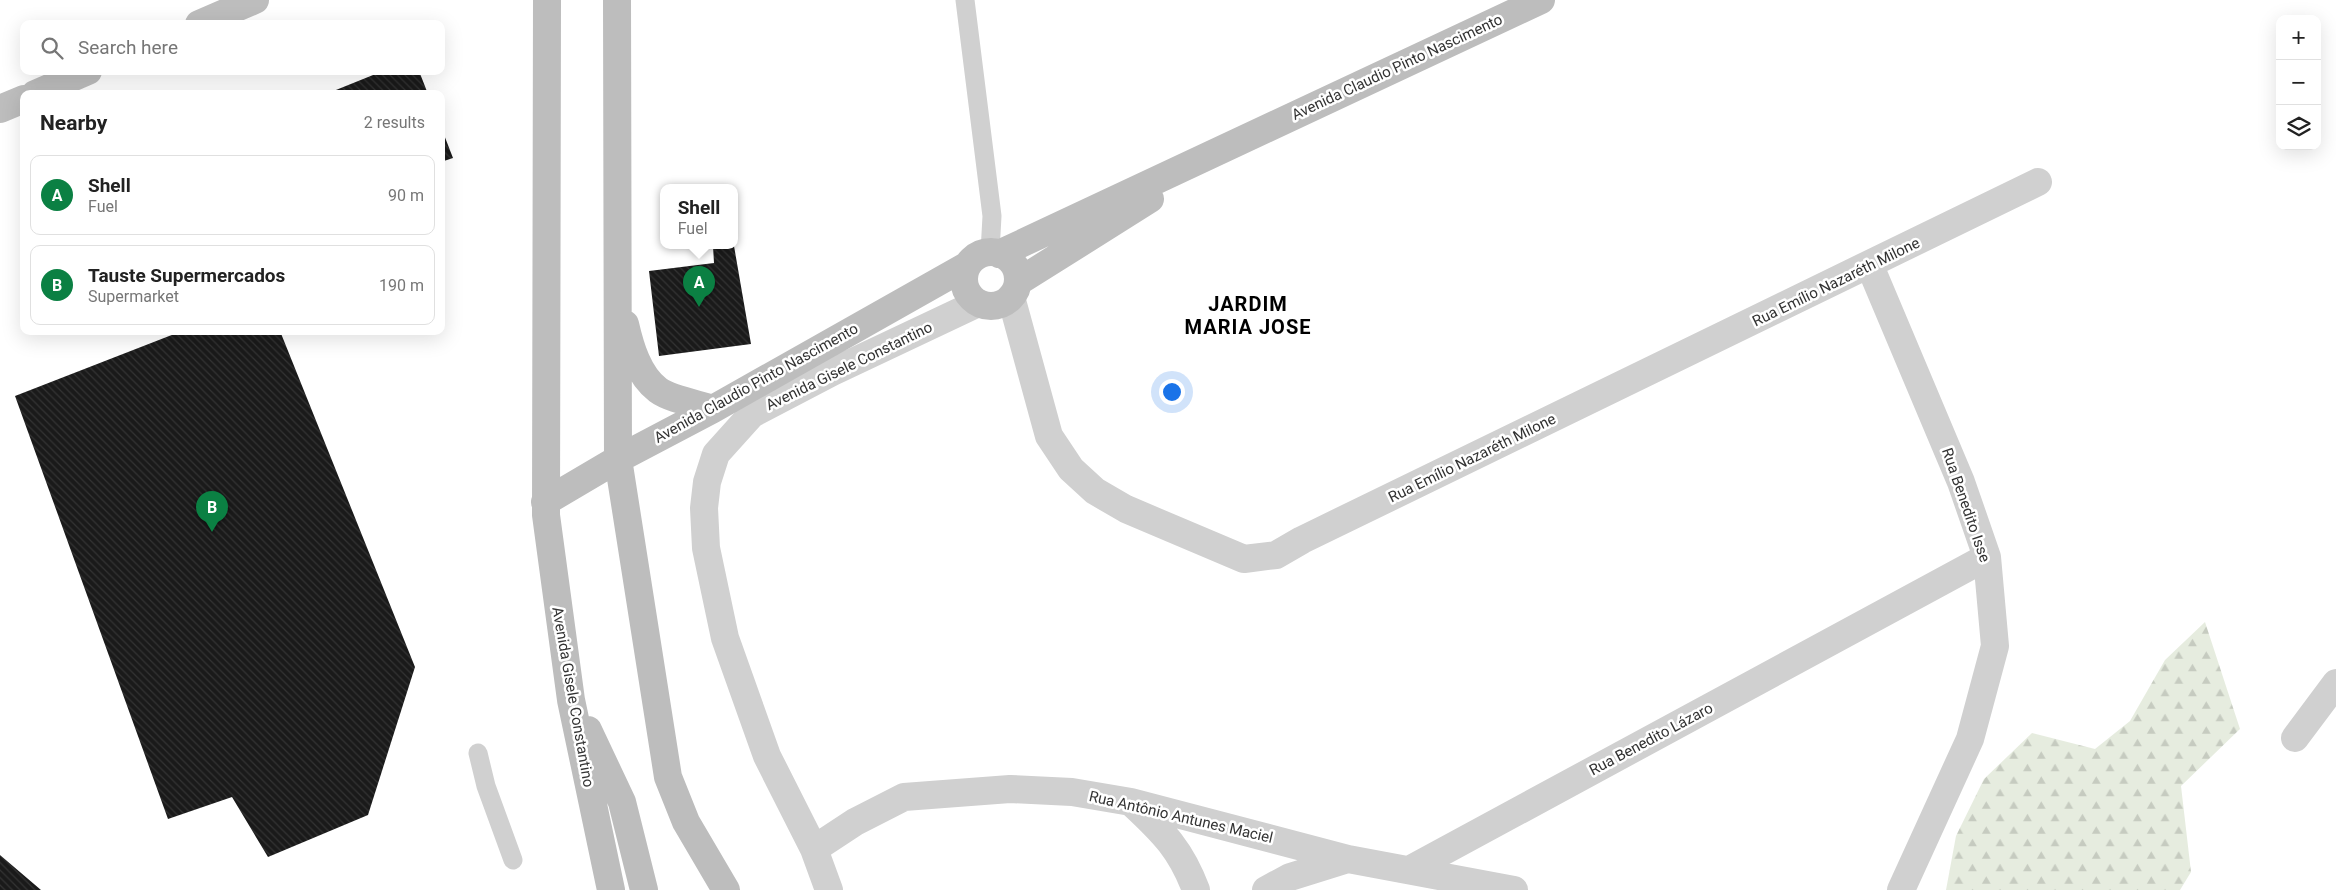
<!DOCTYPE html>
<html lang="en">
<head>
<meta charset="utf-8">
<style>
  :root { --surface:#fff; --page:#f2f2f2; --text:#222; --muted:#767676; --line:#e0e0e0; --accent:#0b8043 }
  body { margin:0; font-family:Roboto,sans-serif; background:var(--page); color:var(--text) }
  .controls { position:absolute; right:15px; top:15px; display:grid; overflow:hidden; border-radius:10px; box-shadow:0 5px 20px #0002 }
  .controls button { width:45px; height:45px; display:grid; place-items:center; padding:0; border:0; border-bottom:1px solid var(--line); background:var(--surface); color:var(--text); font:25px sans-serif }
  .you { position:absolute; left:1171px; top:391px; width:18px; height:18px; margin:-12px; border:4px solid #fff; border-radius:50%; background:#1a73e8; box-shadow:0 0 0 8px #1a73e833 }
  .badge { display:grid; place-items:center; width:32px; height:32px; border-radius:50%; background:var(--accent); color:#fff; font-size:16px; font-weight:700 }
  .pin { position:absolute; translate:-50% -41px; filter:drop-shadow(0 1px 2px #0008) }
  .pin::after { content:''; position:absolute; top:26px; width:18px; height:15px; background:inherit; clip-path:polygon(0 0,100% 0,50% 100%) }
  .popup { position:absolute; left:660px; top:184px; width:78px; height:65px; box-sizing:border-box; display:grid; place-content:center; border-radius:10px; background:var(--surface); filter:drop-shadow(0 1px 4px #0005); font-size:16px; white-space:nowrap; color:var(--muted) }
  .popup b { font-size:19px; color:var(--text) }
  .popup::after { content:''; position:absolute; left:50%; top:100%; margin-left:-10px; border:10px solid transparent; border-top-color:var(--surface) }
  .list { margin:0; padding:0; list-style:none }
  h2 { display:flex; justify-content:space-between; align-items:center; height:65px; margin:0; padding:0 20px; font-size:21px }
  h2 small { font-size:16px; font-weight:400; color:var(--muted) }
  .list li { display:grid; grid-template-columns:32px 1fr auto; gap:15px; align-items:center; box-sizing:border-box; height:80px; margin:0 10px 10px; padding:0 10px; border:1px solid var(--line); border-radius:10px }
  .list b { display:block; font-size:19px; white-space:nowrap }
  .list p { margin:0; font-size:16px; white-space:nowrap; color:var(--muted) }
  .list em { font-size:16px; font-style:normal; color:var(--muted) }
  .icon { flex:none; width:28px; height:28px; fill:none; stroke:currentColor; stroke-width:2; stroke-linecap:round; stroke-linejoin:round }
  .map { position:relative; flex:none; width:2336px; height:890px; overflow:hidden }
  .search { position:absolute; background:var(--surface); box-shadow:0 5px 20px #0002; left:20px; top:20px; width:425px; height:55px; display:flex; align-items:center; gap:12px; box-sizing:border-box; padding:0 18px; border-radius:10px; color:var(--muted); font-size:19px }
  .panel { position:absolute; background:var(--surface); box-shadow:0 5px 20px #0002; left:20px; top:90px; width:425px; height:245px; border-radius:10px }
  .map>svg:first-child { display:block }
</style>
</head>
<body>
<div class="map">
<svg width="2336" height="890" viewBox="0 0 2336 890">
  <defs>
    <pattern id="forest-firs" width="22" height="20" patternUnits="userSpaceOnUse" patternTransform="scale(1.25)"><rect width="22" height="20" fill="#e6ecdf"/><path d="M5 1l3.5 6h-7zM16 11l3.5 6h-7z" fill="#c6cbc0"/></pattern>
    <pattern id="building-back-hatch" width="6" height="6" patternUnits="userSpaceOnUse" patternTransform="scale(1.25)"><rect width="6" height="6" fill="#1a1a1a"/><path d="M-1 5l2 2M0 0l6 6M5-1l2 2" fill="none" stroke="#333"/></pattern>
  </defs>
  <rect width="100%" height="100%" fill="#fff"/>
  <path fill="url(#forest-firs)" d="M2205 622 2240 729 2181 786 2191 872 2180 890H1946L1956 836 1984 779 2032 733 2095 749 2130 721 2165 660Z"/>
  <path fill="url(#building-back-hatch)" d="M383 71H419L428 94H326Z
    M441 127 453 158 441 162Z
    M713 246H734L751 344 659 356 649 271 714 263Z
    M182 331H280L415 667 368 815 268 857 232 797 168 819 15 396Z
    M0 855 41 890H0Z"/>
  <g fill="none" stroke-linecap="round" stroke-linejoin="round">
    <path stroke="#d0d0d0" stroke-width="19" d="M965 0 992 216 990 252
      M478 753 486 786 513 860"/>
    <path stroke="#d0d0d0" stroke-width="28" d="M1870 266 1961 482 1987 557 1995 646 1970 739 1901 890
      M1011 297 1049 436 1071 469 1095 491 1126 509 1244 559 1276 555 1302 540 2038 182
      M2295 738 2336 683
      M1134 805C1164 833 1181 850 1196 890
      M814 849 855 822 904 797 1010 789 1072 792 1131 802 1348 859 1514 890
      M1409 870 1987 557
      M829 890 814 849 767 756 725 638 706 548 704 508 707 482 716 454 752 414 832 372 978 303
      M1266 890 1290 877 1348 859"/>
    <path stroke="#bdbdbd" stroke-width="28" d="M547 0 546 515 571 700 611 890
      M617 0 618 459 668 777 686 822 726 890
      M199 24 255 0
      M35 94 88 71
      M0 109 24 99
      M964 279a27 27 0 1 1 54 0a27 27 0 1 1-54 0Z
      M999 254 1541 0
      M1018 282 1150 199
      M625 324C630 346 638 375 658 390 670 399 698 404 713 409
      M545 502 618 459 713 409 968 265
      M588 730 622 802 644 890"/>
  </g>
  <g text-anchor="middle" stroke-width="5" stroke-linejoin="round" paint-order="stroke">
    <g font-size="15" fill="#333" stroke="#fff">
      <text transform="translate(1397 67) rotate(-25)" y="5">Avenida Claudio Pinto Nascimento</text>
      <text transform="translate(1836 282) rotate(-26)" y="5">Rua Emílio Nazaréth Milone</text>
      <text transform="translate(849 366) rotate(-26)" y="5">Avenida Gisele Constantino</text>
      <text transform="translate(756 383) rotate(-29)" y="5">Avenida Claudio Pinto Nascimento</text>
      <text transform="translate(1472 458) rotate(-26)" y="5">Rua Emílio Nazaréth Milone</text>
      <text transform="translate(1966 505) rotate(71)" y="5">Rua Benedito Isse</text>
      <text transform="translate(573 697) rotate(80)" y="5">Avenida Gisele Constantino</text>
      <text transform="translate(1651 739) rotate(-28)" y="5">Rua Benedito Lázaro</text>
      <text transform="translate(1181 817) rotate(13)" y="5">Rua Antônio Antunes Maciel</text>
    </g>
    <g font-size="20" font-weight="bold" letter-spacing="1" fill="#000" stroke="#fff">
      <text x="1248" y="311">JARDIM<tspan x="1248" dy="23">MARIA JOSE</tspan></text>
    </g>
  </g>
</svg>
<div class="controls">
<button>+</button>
<button>−</button>
<button><svg class="icon" aria-label="layers" viewBox="0 0 24 24"><path d="M12 4l9 5-9 5-9-5zM3 14l9 5 9-5"/></svg></button>
</div>
<div class="you"></div>
<div class="pin badge" style="left:699px;top:307px">A</div>
<div class="popup"><b>Shell</b>Fuel</div>
<div class="pin badge" style="left:212px;top:532px">B</div>
<div class="search"><svg class="icon" aria-label="search" viewBox="0 0 24 24"><circle cx="10" cy="10" r="6"/><path d="M15 15l6 6"/></svg>Search here</div>
<section class="panel">
<h2>Nearby<small>2 results</small></h2>
<ul class="list">
<li><span class="badge">A</span><div><b>Shell</b><p>Fuel</p></div><em>90 m</em></li>
<li><span class="badge">B</span><div><b>Tauste Supermercados</b><p>Supermarket</p></div><em>190 m</em></li>
</ul>
</section>
</div>
</body>
</html>
